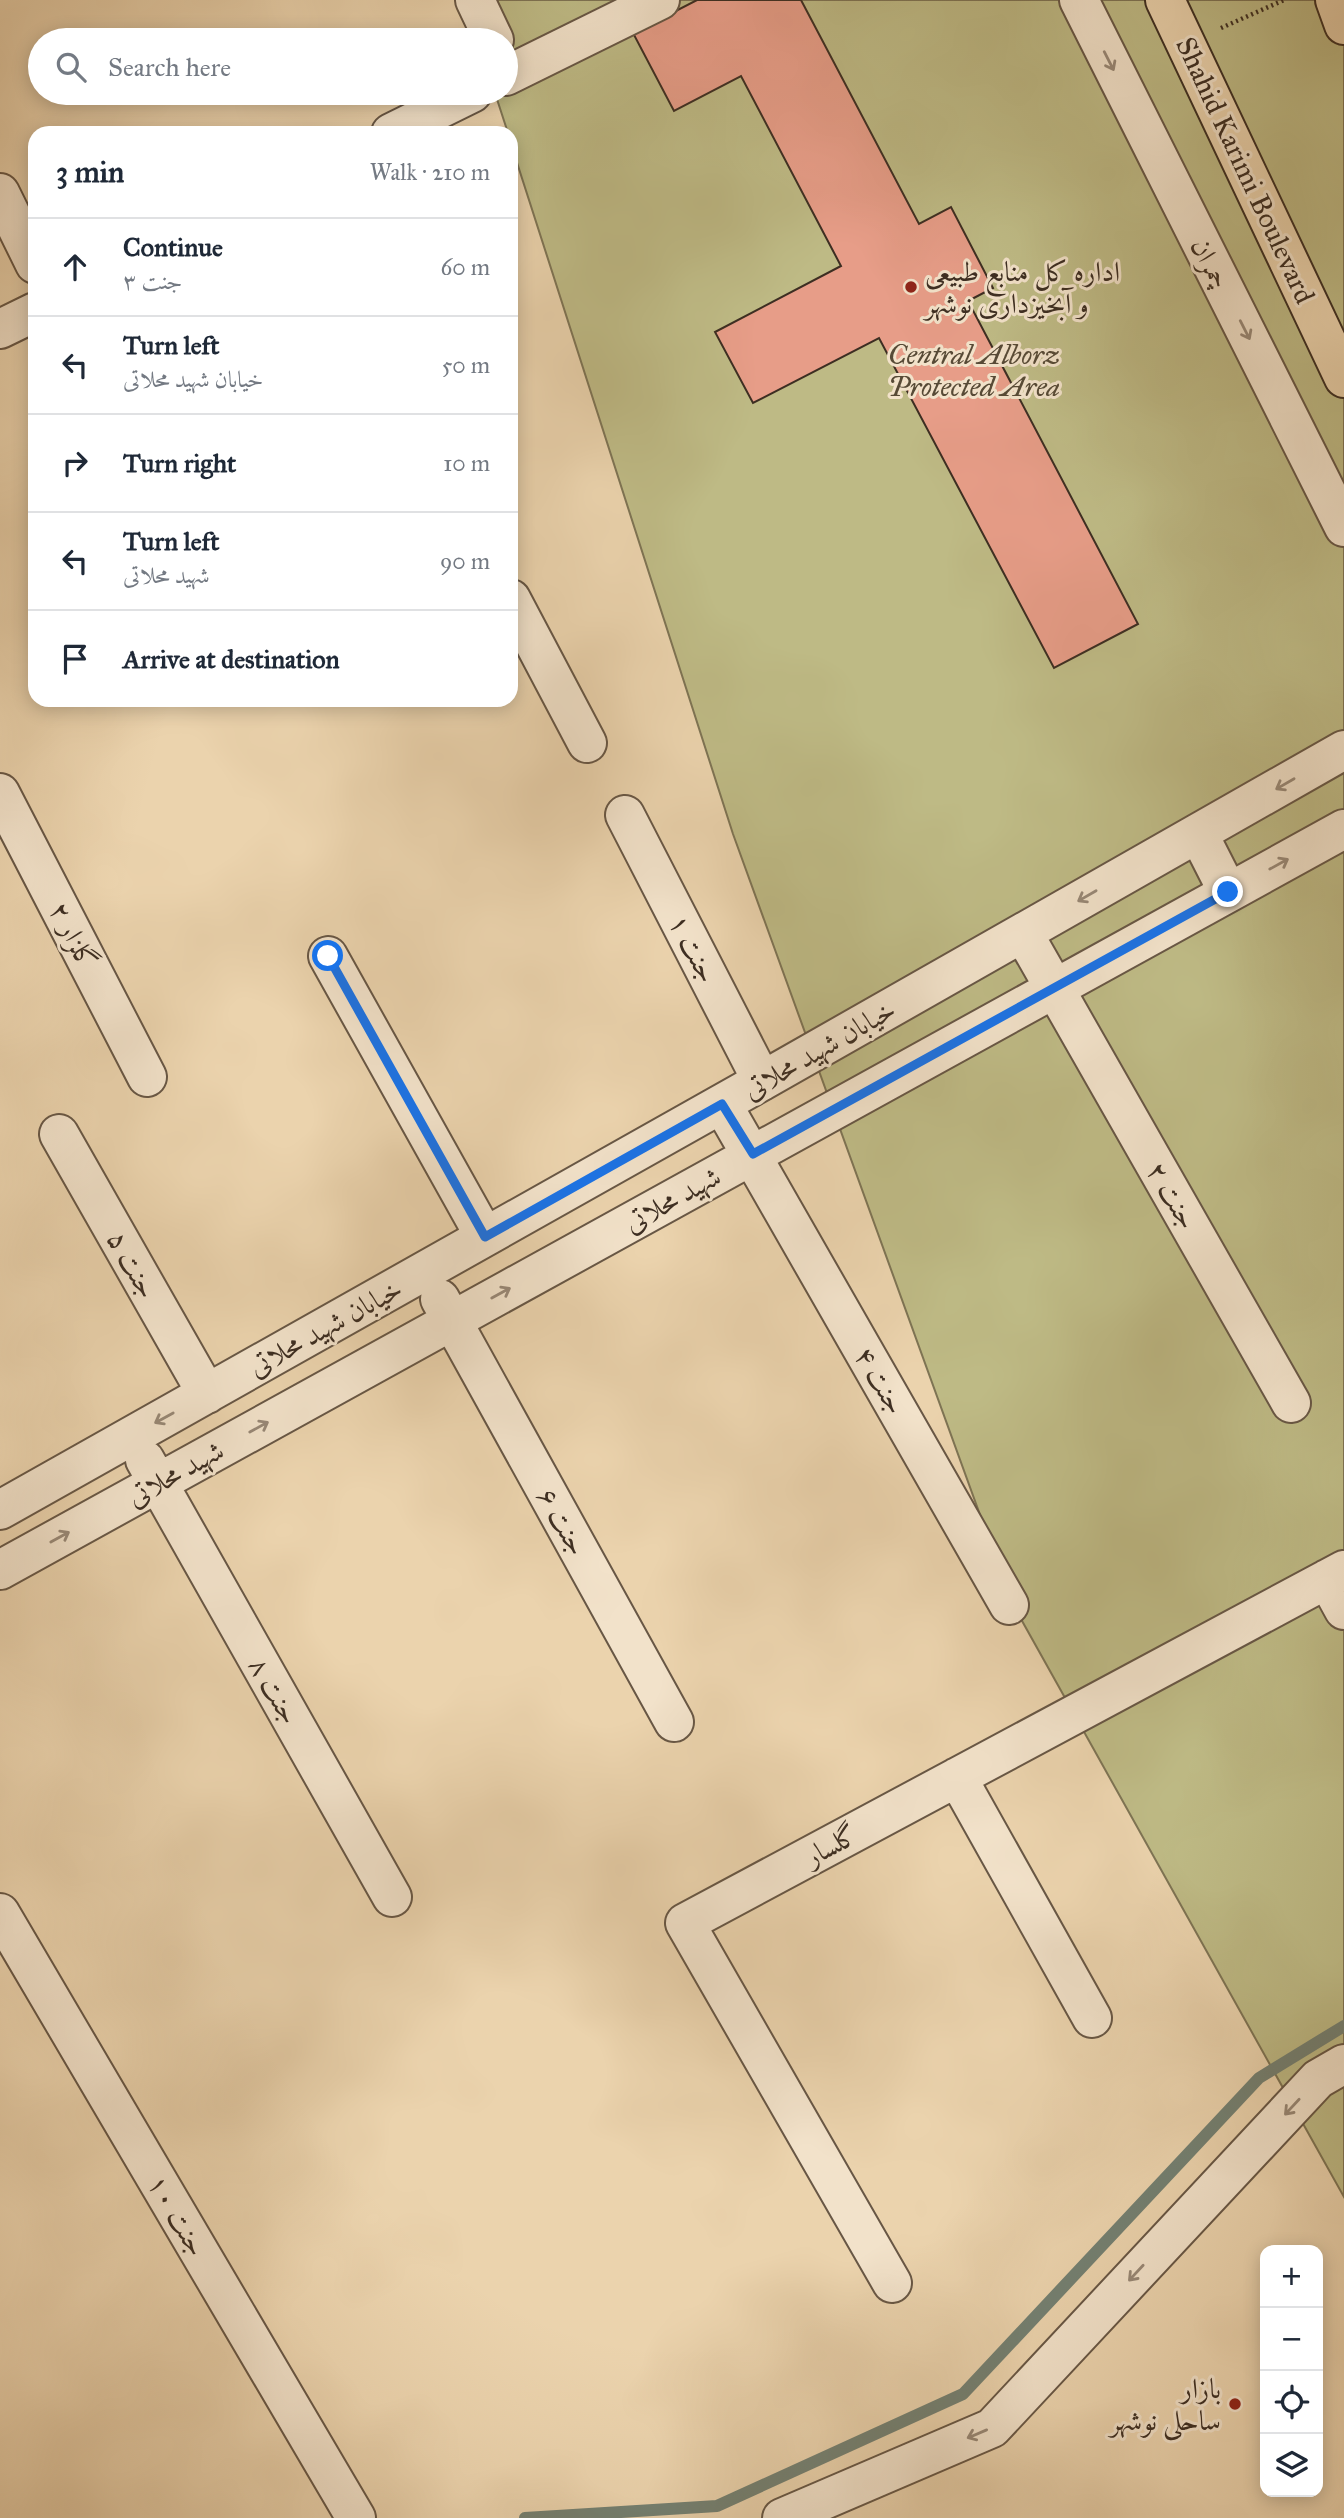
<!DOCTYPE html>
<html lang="en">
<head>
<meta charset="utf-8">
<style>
  :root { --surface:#fff; --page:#f2f2f3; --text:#1f2937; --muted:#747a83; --line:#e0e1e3 }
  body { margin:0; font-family:"IM FELL Great Primer",Amiri,serif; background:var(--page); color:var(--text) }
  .controls { position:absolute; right:21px; bottom:21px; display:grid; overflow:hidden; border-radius:14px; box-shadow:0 4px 18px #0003 }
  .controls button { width:63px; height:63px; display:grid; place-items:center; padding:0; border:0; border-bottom:2px solid var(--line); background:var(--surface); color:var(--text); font:35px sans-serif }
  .stop { position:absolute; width:21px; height:21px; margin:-16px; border:5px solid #1a73e8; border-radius:50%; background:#fff }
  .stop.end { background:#1a73e8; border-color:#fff; box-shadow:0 2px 7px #0008 }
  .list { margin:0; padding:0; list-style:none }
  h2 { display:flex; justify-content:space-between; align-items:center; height:91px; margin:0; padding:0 28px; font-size:30px }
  h2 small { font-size:23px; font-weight:400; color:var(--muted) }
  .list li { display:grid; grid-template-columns:46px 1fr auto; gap:21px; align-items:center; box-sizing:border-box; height:98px; padding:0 28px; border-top:2px solid var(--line) }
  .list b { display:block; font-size:26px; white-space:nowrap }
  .list p { margin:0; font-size:23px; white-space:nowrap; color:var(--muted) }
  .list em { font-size:23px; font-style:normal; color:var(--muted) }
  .icon { flex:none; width:38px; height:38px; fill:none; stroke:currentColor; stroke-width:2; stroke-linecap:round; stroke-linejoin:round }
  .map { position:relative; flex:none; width:1344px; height:2518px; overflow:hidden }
  .search { position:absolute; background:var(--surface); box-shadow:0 4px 18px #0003; left:28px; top:28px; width:490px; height:77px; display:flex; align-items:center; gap:18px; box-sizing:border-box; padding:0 24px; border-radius:38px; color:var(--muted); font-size:26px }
  .panel { position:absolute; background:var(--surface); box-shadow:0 4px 18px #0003; left:28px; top:126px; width:490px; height:581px; border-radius:21px }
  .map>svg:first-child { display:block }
</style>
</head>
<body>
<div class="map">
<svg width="1344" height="2518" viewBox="0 0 1344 2518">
  <rect width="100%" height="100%" fill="#ebd3ad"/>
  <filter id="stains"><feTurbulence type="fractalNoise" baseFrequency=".00286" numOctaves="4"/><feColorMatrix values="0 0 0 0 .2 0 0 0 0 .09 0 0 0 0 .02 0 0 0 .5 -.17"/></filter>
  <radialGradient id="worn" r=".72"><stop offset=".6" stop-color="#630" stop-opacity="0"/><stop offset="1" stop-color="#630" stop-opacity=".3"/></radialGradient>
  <path fill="#beba85" stroke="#7e7454" stroke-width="2" d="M465 0H1344V2197L1012 1603 733 834 511 144V133H508L495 93H506V40Z"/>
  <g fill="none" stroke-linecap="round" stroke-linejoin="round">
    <path stroke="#748173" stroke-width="12" d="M525 2518 717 2506 963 2394 1259 2078 1344 2026"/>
  </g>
  <path fill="#e79d88" stroke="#3d2e22" stroke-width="2" d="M697 0H801L919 224 951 207 993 288 968 301 1138 624 1054 668 879 338 753 403 715 332 841 266 741 76 674 111 633 33Z"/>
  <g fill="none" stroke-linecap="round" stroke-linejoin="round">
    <defs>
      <path id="minor" d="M475 0 494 40
        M1079 0 1344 527
        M506 76 660 0
        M391 133 472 93
        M0 193 35 264
        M0 329 35 312
        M511 599 587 743
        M0 793 147 1077
        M625 815 762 1081
        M1198 833 1228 892
        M1023 933 1291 1403
        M328 956 485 1237
        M722 1104 1009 1605
        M59 1134 207 1394
        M440 1299 674 1722
        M145 1460 392 1897
        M0 1510 762 1081 1344 750
        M0 1570 1344 829
        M1327 1579 1344 1610
        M957 1777 1092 2018
        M0 1913 356 2518
        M892 2283 685 1923 1344 1570
        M782 2518 992 2428 1318 2079 1344 2064"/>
      <path id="major" d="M1165 0 1344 378
        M1335 0 1344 25"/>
    </defs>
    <use href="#minor" stroke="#685745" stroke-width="42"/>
    <use href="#major" stroke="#3d2e22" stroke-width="42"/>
    <path stroke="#3d2e22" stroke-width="4.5" stroke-dasharray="2 3.5" stroke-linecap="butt" d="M1221 28 1284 0"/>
    <use href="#minor" stroke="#f2e2ca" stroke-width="38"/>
    <use href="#major" stroke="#ebd3ad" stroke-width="38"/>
  </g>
  <defs><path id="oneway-shaft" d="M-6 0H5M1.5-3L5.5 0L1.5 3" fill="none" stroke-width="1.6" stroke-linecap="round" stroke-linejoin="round" transform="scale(1.75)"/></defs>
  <g stroke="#988876">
    <use href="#oneway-shaft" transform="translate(1109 61) rotate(63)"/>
    <use href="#oneway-shaft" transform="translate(1245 330) rotate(63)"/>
    <use href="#oneway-shaft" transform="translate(1285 784) rotate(150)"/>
    <use href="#oneway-shaft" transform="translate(1279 864) rotate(-29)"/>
    <use href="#oneway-shaft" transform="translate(1087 896) rotate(150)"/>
    <use href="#oneway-shaft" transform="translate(501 1293) rotate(-29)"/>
    <use href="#oneway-shaft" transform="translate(164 1418) rotate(151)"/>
    <use href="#oneway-shaft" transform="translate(259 1427) rotate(-29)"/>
    <use href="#oneway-shaft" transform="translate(60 1537) rotate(-29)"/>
    <use href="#oneway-shaft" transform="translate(1292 2107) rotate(133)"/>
    <use href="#oneway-shaft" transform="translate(1136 2273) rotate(133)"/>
    <use href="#oneway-shaft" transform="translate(977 2434) rotate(157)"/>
  </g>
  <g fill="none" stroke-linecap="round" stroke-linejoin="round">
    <path stroke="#1a73e8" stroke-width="9" d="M328 956 485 1237 722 1104 753 1154 1228 892"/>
  </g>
  <g fill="#8f2418" stroke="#f2e2ca" stroke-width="2.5">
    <circle cx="911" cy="287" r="7"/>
    <circle cx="1235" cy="2404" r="7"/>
  </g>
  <g text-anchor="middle" stroke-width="6" stroke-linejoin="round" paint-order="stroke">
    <g font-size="28" fill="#3d2e22" stroke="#f2e2ca">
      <text transform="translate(1246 170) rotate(65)" y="10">Shahid Karimi Boulevard</text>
      <text transform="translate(1211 263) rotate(63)" y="10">چمران</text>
      <text transform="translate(74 935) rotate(63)" y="10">گلزار ۲</text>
      <text transform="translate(694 948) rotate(63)" y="10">جنت ۱</text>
      <text transform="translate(819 1049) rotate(-30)" y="10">خیابان شهید محلاتی</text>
      <text transform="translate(1173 1195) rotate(60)" y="10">جنت ۲</text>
      <text transform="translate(672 1199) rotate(-29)" y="10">شهید محلاتی</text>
      <text transform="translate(133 1264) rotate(61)" y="10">جنت ۵</text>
      <text transform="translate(325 1327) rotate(-29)" y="10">خیابان شهید محلاتی</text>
      <text transform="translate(881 1380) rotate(60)" y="10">جنت ۴</text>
      <text transform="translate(175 1473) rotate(-29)" y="10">شهید محلاتی</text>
      <text transform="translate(563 1521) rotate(61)" y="10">جنت ۶</text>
      <text transform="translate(275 1690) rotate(60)" y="10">جنت ۸</text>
      <text transform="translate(831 1845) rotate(-28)" y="10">گلسار</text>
      <text transform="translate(178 2215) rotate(60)" y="10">جنت ۱۰</text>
    </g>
    <g font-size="28" fill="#3d2e22" stroke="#f2e2ca" text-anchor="start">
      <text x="925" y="281">اداره كل منابع طبيعی<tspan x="925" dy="32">و آبخيزداری نوشهر</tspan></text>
      <text x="1221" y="2398" text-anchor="end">بازار<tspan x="1221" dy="32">ساحلی نوشهر</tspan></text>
    </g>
    <g font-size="28" font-style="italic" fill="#574a36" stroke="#f2e2ca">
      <text x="974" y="364">Central Alborz<tspan x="974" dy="32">Protected Area</tspan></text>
    </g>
  </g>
  <rect width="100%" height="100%" filter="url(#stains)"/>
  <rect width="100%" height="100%" fill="url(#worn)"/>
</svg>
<div class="controls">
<button>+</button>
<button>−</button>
<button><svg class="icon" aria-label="locate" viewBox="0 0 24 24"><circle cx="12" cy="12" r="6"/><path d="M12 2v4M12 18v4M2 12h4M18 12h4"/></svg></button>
<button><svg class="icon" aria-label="layers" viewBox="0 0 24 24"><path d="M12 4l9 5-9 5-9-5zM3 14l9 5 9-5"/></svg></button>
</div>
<div class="stop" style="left:328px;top:956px"></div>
<div class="stop end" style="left:1228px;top:892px"></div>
<div class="search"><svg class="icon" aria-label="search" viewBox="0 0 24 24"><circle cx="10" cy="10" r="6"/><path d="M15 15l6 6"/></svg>Search here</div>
<section class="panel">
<h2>3 min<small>Walk · 210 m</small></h2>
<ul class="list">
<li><svg class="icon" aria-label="ahead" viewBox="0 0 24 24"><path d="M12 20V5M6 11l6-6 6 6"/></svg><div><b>Continue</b><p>جنت ۳</p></div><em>60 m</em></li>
<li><svg class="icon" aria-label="left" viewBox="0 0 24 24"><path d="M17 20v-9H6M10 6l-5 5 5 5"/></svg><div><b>Turn left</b><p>خیابان شهید محلاتی</p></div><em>50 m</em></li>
<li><svg class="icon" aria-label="right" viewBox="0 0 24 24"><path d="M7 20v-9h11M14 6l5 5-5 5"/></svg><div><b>Turn right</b></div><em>10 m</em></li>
<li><svg class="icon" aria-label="left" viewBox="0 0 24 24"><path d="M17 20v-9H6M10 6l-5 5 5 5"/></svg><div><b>Turn left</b><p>شهید محلاتی</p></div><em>90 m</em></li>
<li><svg class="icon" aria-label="arrive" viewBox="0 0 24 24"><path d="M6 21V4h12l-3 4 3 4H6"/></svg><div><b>Arrive at destination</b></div></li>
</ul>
</section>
</div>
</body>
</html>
